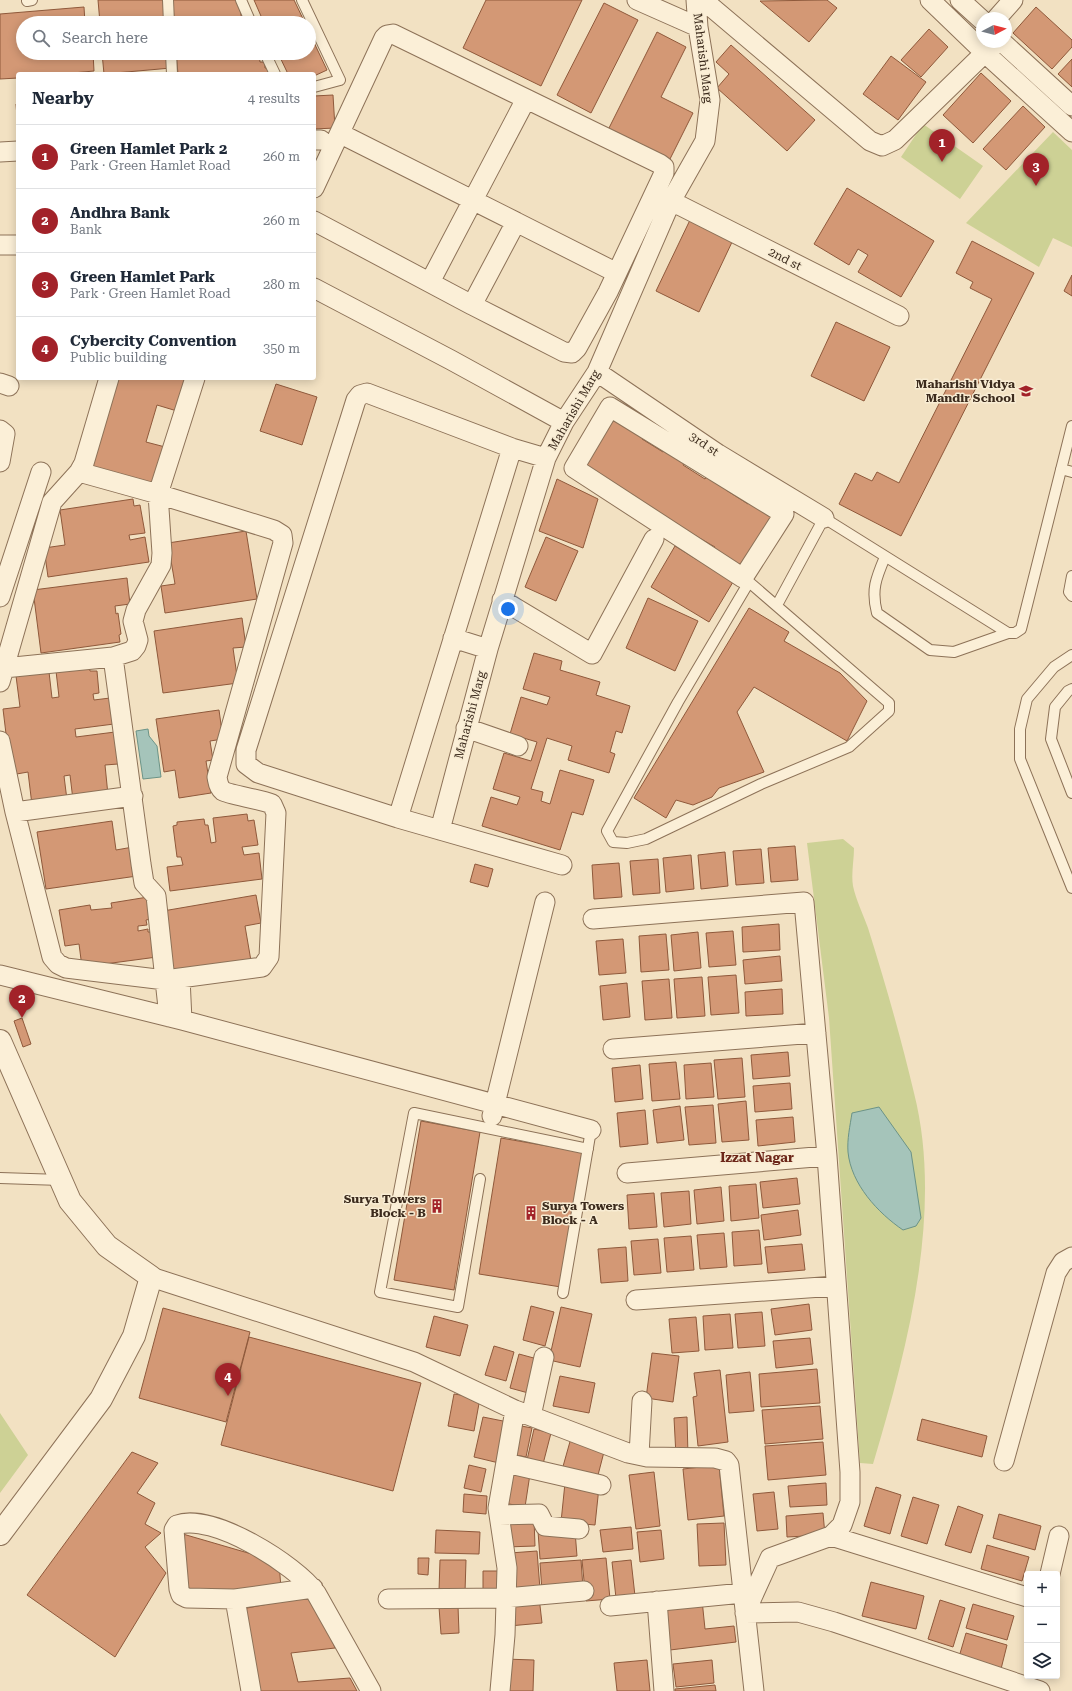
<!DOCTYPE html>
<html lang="en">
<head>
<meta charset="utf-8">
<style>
  :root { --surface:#fff; --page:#f6f6f7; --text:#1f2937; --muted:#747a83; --line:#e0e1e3; --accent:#a22229 }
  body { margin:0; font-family:"Roboto Serif",serif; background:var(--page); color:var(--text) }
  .controls { position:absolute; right:12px; bottom:12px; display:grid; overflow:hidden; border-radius:4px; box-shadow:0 2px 10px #0003 }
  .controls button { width:36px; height:36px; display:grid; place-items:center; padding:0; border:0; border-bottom:1px solid var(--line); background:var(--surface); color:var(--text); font:20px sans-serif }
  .compass { position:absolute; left:976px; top:12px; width:36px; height:36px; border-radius:50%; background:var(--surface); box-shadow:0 2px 10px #0003; rotate:83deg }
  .you { position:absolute; left:508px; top:609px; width:14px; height:14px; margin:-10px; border:3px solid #fff; border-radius:50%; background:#1a73e8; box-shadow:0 0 0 6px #1a73e833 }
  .badge { display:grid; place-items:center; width:26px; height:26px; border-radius:50%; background:var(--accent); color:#fff; font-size:13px; font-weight:700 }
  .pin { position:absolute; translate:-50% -33px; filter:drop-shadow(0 1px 2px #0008) }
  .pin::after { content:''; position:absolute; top:21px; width:14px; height:12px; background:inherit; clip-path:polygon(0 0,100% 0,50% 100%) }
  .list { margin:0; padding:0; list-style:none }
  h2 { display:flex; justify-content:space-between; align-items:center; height:52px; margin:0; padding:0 16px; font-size:17px }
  h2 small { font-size:13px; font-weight:400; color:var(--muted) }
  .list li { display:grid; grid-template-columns:26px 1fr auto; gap:12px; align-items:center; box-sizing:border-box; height:64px; padding:0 16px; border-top:1px solid var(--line) }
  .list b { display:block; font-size:15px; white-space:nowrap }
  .list p { margin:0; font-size:13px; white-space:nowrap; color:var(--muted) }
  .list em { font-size:13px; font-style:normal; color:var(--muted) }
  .icon { flex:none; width:22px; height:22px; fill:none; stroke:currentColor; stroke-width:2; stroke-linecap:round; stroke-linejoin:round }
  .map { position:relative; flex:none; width:1072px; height:1691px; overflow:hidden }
  .search { position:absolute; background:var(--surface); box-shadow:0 2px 10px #0003; left:16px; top:16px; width:300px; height:44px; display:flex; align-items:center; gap:10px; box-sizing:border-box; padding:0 14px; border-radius:22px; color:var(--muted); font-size:15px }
  .panel { position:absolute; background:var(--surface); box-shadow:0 2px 10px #0003; left:16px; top:72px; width:300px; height:308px; border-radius:4px }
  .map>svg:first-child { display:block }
</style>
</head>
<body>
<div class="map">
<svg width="1072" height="1691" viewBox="0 0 1072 1691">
  <rect width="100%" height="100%" fill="#f2e1c2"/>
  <path fill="#cdd195" d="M923 124 983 166 960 199 901 157Z
    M1053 132 1072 150V247L1053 238 1039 267 966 223Z
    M843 839 854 848C854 860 851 874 853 886 856 900 863 914 868 928 885 982 901 1038 914 1093 944 1211 907 1350 873 1464L860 1463 829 1018 807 843Z
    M0 1413 28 1455 0 1493Z"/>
  <path fill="#a5c4ba" stroke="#6b9387" d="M148 729 149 736 157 746 161 777 143 779 136 731Z
    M879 1107 911 1152 921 1218 916 1226 903 1230C878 1213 851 1184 848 1152 847 1139 850 1126 852 1113Z"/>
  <path fill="#d39875" stroke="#8f593b" d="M98 0H166L167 23H100Z
    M170 0H239L242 22 173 23Z
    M254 0H294L305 23H264Z
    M486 0H582L541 86 463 48Z
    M827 0 837 8 809 42 760 1Z
    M604 3 638 20 591 113 557 95Z
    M84 7 85 23H23V53H93L94 71 62 74H18V78L0 79V14Z
    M1036 7 1072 40V47L1052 69 1013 33Z
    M929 29 948 47 921 77 901 60Z
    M309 32 327 70 314 76V74H288L278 53H309Z
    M657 32 686 47 661 97 693 113 669 161 608 130Z
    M731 45 815 120 787 151 717 88 729 74 716 62Z
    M102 53H170L171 68 104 74Z
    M176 53H259L260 62H265V68H270V74H178Z
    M891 56 926 82 898 120 863 94Z
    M1072 59V87L1058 74Z
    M981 73 1011 101 973 143 943 115Z
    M333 95 335 128 314 129V96Z
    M18 103V130L16 104Z
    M1023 106 1045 127 1006 170 983 149Z
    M847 188 934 241 901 297 858 272 868 255 858 249 849 265 814 244Z
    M690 220 733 240 699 312 656 291Z
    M972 241 1034 273 901 536 839 504 855 473 872 481 877 472 899 483 992 299 970 288 973 282 956 273Z
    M1072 275V296L1064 291Z
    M836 322 890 347 864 401 811 376Z
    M113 378H181L186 380 177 411 157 405 146 442 169 448 157 489 87 468Z
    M276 384 317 397 302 445 260 431Z
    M615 416 645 434 642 439 663 452 666 448 686 460 683 465 705 479 708 474 728 486 726 490 748 504 750 500 779 518 747 571 713 550 715 547 696 536 695 539 583 469Z
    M557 479 598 499 583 548 539 531Z
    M133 499 134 506 140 505 145 533 129 535 130 540 145 537 149 562 48 577 44 548 65 545 60 510Z
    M246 531 257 599 165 613 161 586 175 584 168 543Z
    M546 537 578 551 556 601 525 587Z
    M675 546 733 582 709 622 651 587Z
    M127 578 130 604 115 606 116 614 118 613 121 634 119 635 120 642 41 653 33 590Z
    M648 598 698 621 675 671 626 648Z
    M749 608 789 632 784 641 840 673 867 701 847 741 754 687 737 712 764 772 719 788 712 797 693 805 676 800 666 818 634 798Z
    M242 618 246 647 233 648 238 683 163 693 154 631Z
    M534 653 562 661 560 670 600 682 596 695 630 706 622 733 616 731 610 752 615 754 609 773 568 760 572 746 547 738 531 789 543 792 541 801 550 804 560 770 594 780 583 815 572 812 560 850 482 826 491 797 517 805 520 797 493 789 504 753 531 761 537 742 510 734 521 697 547 705 550 697 523 689Z
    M89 667 90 671H97L99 693 93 694 94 700 110 698 114 724 75 729 76 737 115 732 118 764 105 765 108 795 73 800 70 775 64 776 67 800 32 805 28 772 11 775 3 709 20 707 16 676 49 672 52 698 59 697 56 671Z
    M219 710 223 739 210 741 213 760 206 761 211 793 179 798 175 770 164 772 156 719Z
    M247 814 248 821 254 820 258 845 242 847 244 855 259 853 262 879 170 891 167 867 183 865 181 857H177L173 826 177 825V822L204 819 205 825H208L211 843 216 842 213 818Z
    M112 821 116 850 133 847 137 876 46 889 37 832Z
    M795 846 798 880 771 882 768 848Z
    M761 849 764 883 736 885 733 851Z
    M725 852 728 886 701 889 698 855Z
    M691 855 694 889 666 892 663 858Z
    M658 859 660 893 633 895 630 861Z
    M619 863 622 897 594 899 592 865Z
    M475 864 493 869 488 887 470 882Z
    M256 895 261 923 245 926 251 961 174 975 163 911Z
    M148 897 151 919 146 920 147 925 138 926V931L148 929V932H153L157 957 82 967 79 944 65 946 59 910 90 905 91 910 112 908 111 903Z
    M779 924 780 950 743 952 742 927Z
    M733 931 736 965 709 967 706 933Z
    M698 932 701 968 674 971 671 935Z
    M666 934 669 970 641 972 639 936Z
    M623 939 626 973 599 975 596 941Z
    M780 956 782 981 745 984 743 960Z
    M736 975 739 1013 711 1015 708 977Z
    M702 977 705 1016 677 1018 674 979Z
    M669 979 672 1018 645 1020 642 981Z
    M627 983 630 1017 603 1020 600 986Z
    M782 989 783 1014 746 1016 745 992Z
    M22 1018 31 1044 23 1047 14 1021Z
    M788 1052 790 1076 753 1079 751 1055Z
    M742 1058 745 1097 718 1099 714 1060Z
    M676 1062 680 1099 652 1101 649 1064Z
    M711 1063 714 1097 686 1099 684 1065Z
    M640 1065 643 1099 615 1102 612 1068Z
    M790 1083 792 1109 755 1112 753 1086Z
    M746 1101 749 1140 722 1142 718 1104Z
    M713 1105 716 1143 689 1145 685 1107Z
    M680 1106 684 1140 657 1143 653 1110Z
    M645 1110 648 1144 620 1147 617 1113Z
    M793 1117 795 1142 758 1146 756 1120Z
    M421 1121 480 1132 454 1290 394 1280Z
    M501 1138 582 1152 561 1287 479 1274Z
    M797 1178 800 1204 763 1208 760 1182Z
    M756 1184 759 1218 731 1221 729 1186Z
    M721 1187 724 1221 697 1224 694 1190Z
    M689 1191 691 1224 664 1227 661 1193Z
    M654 1193 657 1227 629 1229 627 1195Z
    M798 1210 801 1235 764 1240 761 1215Z
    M759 1230 762 1264 734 1266 732 1232Z
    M724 1233 727 1267 700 1269 697 1235Z
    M691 1236 694 1270 667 1272 664 1238Z
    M658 1239 661 1273 634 1275 631 1241Z
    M802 1244 805 1270 768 1273 765 1247Z
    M626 1247 628 1281 601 1283 598 1249Z
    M809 1304 812 1330 775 1335 771 1309Z
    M531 1306 554 1312 545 1346 523 1340Z
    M561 1307 592 1314 580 1367 549 1360Z
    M163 1308 250 1332 226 1422 139 1398Z
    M762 1312 765 1346 738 1348 735 1314Z
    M730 1314 733 1348 705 1350 703 1316Z
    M434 1316 468 1325 460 1356 426 1347Z
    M696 1317 699 1351 672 1353 669 1319Z
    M249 1337 421 1383 393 1491 221 1445Z
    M810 1338 813 1364 776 1368 773 1341Z
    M494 1346 514 1352 506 1381 485 1375Z
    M652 1353 679 1356 673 1402 646 1398Z
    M519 1354 541 1360 532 1394 510 1388Z
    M817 1369 820 1403 761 1407 759 1374Z
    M720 1370 728 1442 698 1446 693 1397 697 1396 694 1373Z
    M750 1372 754 1411 729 1413 726 1375Z
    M560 1376 595 1383 589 1413 553 1406Z
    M454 1394 480 1398 474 1431 448 1426Z
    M820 1406 823 1439 765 1444 762 1410Z
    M483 1417 508 1422 499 1463 474 1457Z
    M687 1417 688 1456H676L674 1418Z
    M922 1419 987 1436 982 1457 917 1440Z
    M516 1425 532 1428 526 1457 511 1454Z
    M534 1429 551 1433 543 1464 527 1460Z
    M571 1438 605 1448 597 1479 562 1470Z
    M823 1442 826 1475 768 1480 765 1446Z
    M132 1452 158 1463 137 1493 155 1503 145 1524 161 1533 145 1547 166 1573 115 1657 27 1595Z
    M469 1465 486 1469 481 1492 464 1488Z
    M719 1465 724 1516 688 1520 683 1469Z
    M509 1471 530 1474 525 1507 504 1503Z
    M654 1472 660 1526 636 1529 629 1475Z
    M565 1483 599 1487 595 1525 561 1522Z
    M826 1483 827 1505 790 1507 788 1486Z
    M876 1487 901 1495 890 1534 864 1526Z
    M774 1492 778 1529 757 1531 753 1494Z
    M464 1494 487 1496 486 1514 463 1512Z
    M913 1497 939 1505 927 1544 901 1536Z
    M958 1506 983 1515 971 1553 945 1545Z
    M823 1513 825 1535 787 1537 786 1516Z
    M999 1514 1041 1526 1035 1550 993 1538Z
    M534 1519 535 1546 506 1547 505 1521Z
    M724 1523 726 1565 699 1566 697 1524Z
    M631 1527 633 1549 603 1552 600 1530Z
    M436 1530 480 1532 479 1554 435 1553Z
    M661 1530 664 1559 640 1562 637 1532Z
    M538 1531H575L577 1556 540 1559Z
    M176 1532 279 1562 281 1589 185 1593Z
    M987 1545 1029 1557 1022 1581 981 1569Z
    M537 1551 540 1589 513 1591 510 1553Z
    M418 1558H429L428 1575 418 1574Z
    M606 1558 610 1599 586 1601 582 1560Z
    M440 1560H466L465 1592 439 1591Z
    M581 1560 583 1588 542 1591 540 1563Z
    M631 1560 635 1596 616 1598 612 1562Z
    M483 1571H504V1595H483Z
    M871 1582 924 1596 916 1629 862 1616Z
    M315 1595 335 1648 291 1653 298 1682 350 1678 357 1691H254L242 1609Z
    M539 1597 542 1623 509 1626 507 1600Z
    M702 1600 705 1629 734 1626 736 1642 670 1650 665 1605Z
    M940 1600 965 1608 953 1647 928 1639Z
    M973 1604 1014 1616 1007 1640 966 1628Z
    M458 1606 459 1633 441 1634 439 1607Z
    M966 1633 1007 1645 1001 1669 959 1657Z
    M504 1659 534 1660 533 1691H504Z
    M647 1660 650 1691H617L614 1663Z
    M712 1660 714 1683 676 1687 673 1664Z
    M715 1685 716 1691H675V1689Z"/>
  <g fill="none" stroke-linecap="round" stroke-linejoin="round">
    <defs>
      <path id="service" d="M168 0 169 23
        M241 0 251 23
        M302 0 340 80 314 87
        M27 1 32 0
        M171 53 172 74
        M265 53 275 74
        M1061 469 1072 472
        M885 557C876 578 871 590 877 613L930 650 954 652 1008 633
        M1072 576 1069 592 1072 596
        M749 582 889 703V711L849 747 761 784 646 839 627 843 613 842 607 831 678 702Z
        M777 605 824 518 1008 633H1015L1021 629 1072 426
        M1072 655 1054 667 1027 699 1020 729V759L1072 888
        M1072 689 1068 691 1055 707 1051 739 1072 793
        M0 1178 61 1180
        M480 1179 458 1307 380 1292 414 1113 588 1149
        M563 1293 591 1130"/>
      <path id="minor" d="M637 0 698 27
        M703 0 870 141 882 146 895 140 996 42
        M930 0 985 53 1072 132
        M960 0 982 20
        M997 18 1013 0
        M1002 42 1072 106
        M314 140H321
        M0 152 18 151
        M314 188 384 38 387 35 393 34 660 164 664 167V173L608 292 577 348 572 353 564 352 472 305 516 222 341 134
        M671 201 899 316
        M314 221 472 305
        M516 222 617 273
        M0 245H18
        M430 282 526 99
        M314 288 451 360 564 422
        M597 372 718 454 824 518
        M0 383 9 386
        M610 407 784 514 743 578 574 468Z
        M0 430 5 434 0 462
        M546 458 512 448 367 393 360 395 356 400 246 750V764L258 773 398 818 562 865
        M79 472 158 494 162 553 161 565 136 610 133 621 138 640 136 646 132 651 113 657 141 864 144 883 156 896 169 1017
        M0 597 41 472
        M502 600 592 654 654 539
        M453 638 488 649
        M4 668 113 657
        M0 682 52 502 79 472 84 463 109 378
        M466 728 518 746
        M0 741 15 812 52 957 58 964 66 968 165 980 262 967 269 957 276 813 272 804C260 799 230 795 223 791 218 787 218 782 217 777L283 543 282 535 274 530 158 494 195 378
        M15 812 133 796
        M398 818 512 448
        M440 830 488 649 546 458 564 422 597 372 671 201 705 141 710 100 698 27 696 0
        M593 919 804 902 827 1156 850 1472V1502L842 1525 831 1536 770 1558 745 1613
        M0 975 182 1020 591 1130
        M180 978 182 1020
        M613 1049 816 1033
        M492 1116 545 902
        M627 1173 827 1156
        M151 1277 414 1362 515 1410 628 1453 647 1457 715 1458 726 1461 729 1465 754 1691
        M636 1300 836 1286
        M531 1416 544 1357
        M639 1455 642 1401
        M1004 1461 1056 1273 1063 1262 1072 1257
        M506 1463 601 1485
        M499 1515 539 1514 545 1526 579 1529
        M831 1536 1027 1597
        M1050 1574 1059 1536
        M235 1599 313 1588
        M388 1599 506 1598 584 1591
        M657 1601 664 1691
        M610 1606 743 1593
        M745 1613 798 1612 834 1622 1040 1691
        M251 1691 235 1599 187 1598 181 1595 179 1589 174 1530 177 1525C212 1512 296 1565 316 1593L371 1691
        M500 1691 505 1635 507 1568 498 1508 515 1410"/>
      <path id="tertiary" d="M0 1041 70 1201 107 1246 151 1277 134 1336 101 1399 0 1534"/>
    </defs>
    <use href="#service" stroke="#8d7258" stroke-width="12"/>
    <use href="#minor" stroke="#8d7258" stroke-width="21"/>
    <use href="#tertiary" stroke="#8d7258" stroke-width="24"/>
    <use href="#service" stroke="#fbefd7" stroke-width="10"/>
    <use href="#minor" stroke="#fbefd7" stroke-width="19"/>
    <use href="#tertiary" stroke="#fbefd7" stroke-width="22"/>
  </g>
  <defs>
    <symbol id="school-bare" viewBox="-9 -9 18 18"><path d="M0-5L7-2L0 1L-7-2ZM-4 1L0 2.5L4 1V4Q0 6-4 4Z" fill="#a22229" stroke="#f8ecd3" stroke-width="2.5" paint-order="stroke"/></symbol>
    <symbol id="building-bare" viewBox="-9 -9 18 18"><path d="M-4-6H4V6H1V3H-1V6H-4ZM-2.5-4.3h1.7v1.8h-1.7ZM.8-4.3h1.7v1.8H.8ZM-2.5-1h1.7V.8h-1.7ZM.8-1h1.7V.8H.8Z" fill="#a22229" stroke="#f8ecd3" stroke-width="2.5" paint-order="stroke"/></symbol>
  </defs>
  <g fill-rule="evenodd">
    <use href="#school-bare" x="1016" y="381" width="20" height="20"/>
    <use href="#building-bare" x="427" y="1196" width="20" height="20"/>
    <use href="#building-bare" x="521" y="1203" width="20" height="20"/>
  </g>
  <g text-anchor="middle" stroke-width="3" stroke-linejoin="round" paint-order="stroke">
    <g font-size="12" fill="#3c2b1d" stroke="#f8ecd3">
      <text transform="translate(703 58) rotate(83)" y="4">Maharishi Marg</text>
      <text transform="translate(785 259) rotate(27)" y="4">2nd st</text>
      <text transform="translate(574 410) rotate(-60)" y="4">Maharishi Marg</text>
      <text transform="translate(704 444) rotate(34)" y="4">3rd st</text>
      <text transform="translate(470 715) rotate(-75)" y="4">Maharishi Marg</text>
    </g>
    <g font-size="12" font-weight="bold" fill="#3c2b1d" stroke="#f8ecd3" text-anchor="end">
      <text x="1015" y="388">Maharishi Vidya<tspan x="1015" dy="14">Mandir School</tspan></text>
      <text x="426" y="1203">Surya Towers<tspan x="426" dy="14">Block - B</tspan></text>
      <text x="542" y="1210" text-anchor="start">Surya Towers<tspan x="542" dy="14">Block - A</tspan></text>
    </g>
    <g font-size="13" font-weight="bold" fill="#6c2619" stroke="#f8ecd3">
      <text x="757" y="1162">Izzat Nagar</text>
    </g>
  </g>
</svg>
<div class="controls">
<button>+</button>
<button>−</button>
<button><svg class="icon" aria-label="layers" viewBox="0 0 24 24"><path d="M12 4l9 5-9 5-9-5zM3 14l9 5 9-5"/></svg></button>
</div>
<svg class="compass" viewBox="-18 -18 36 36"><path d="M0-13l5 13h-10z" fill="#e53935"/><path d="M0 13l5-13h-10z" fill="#747a83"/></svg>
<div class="you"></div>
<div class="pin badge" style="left:942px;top:162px">1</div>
<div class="pin badge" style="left:22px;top:1018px">2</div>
<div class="pin badge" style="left:1036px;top:186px">3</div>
<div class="pin badge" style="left:228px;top:1396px">4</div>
<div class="search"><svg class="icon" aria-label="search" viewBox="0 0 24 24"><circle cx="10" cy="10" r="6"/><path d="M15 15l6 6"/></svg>Search here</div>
<section class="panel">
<h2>Nearby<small>4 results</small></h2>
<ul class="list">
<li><span class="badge">1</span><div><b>Green Hamlet Park 2</b><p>Park · Green Hamlet Road</p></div><em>260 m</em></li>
<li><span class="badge">2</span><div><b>Andhra Bank</b><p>Bank</p></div><em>260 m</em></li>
<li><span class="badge">3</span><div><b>Green Hamlet Park</b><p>Park · Green Hamlet Road</p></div><em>280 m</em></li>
<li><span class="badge">4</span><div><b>Cybercity Convention</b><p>Public building</p></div><em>350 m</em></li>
</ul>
</section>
</div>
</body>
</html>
